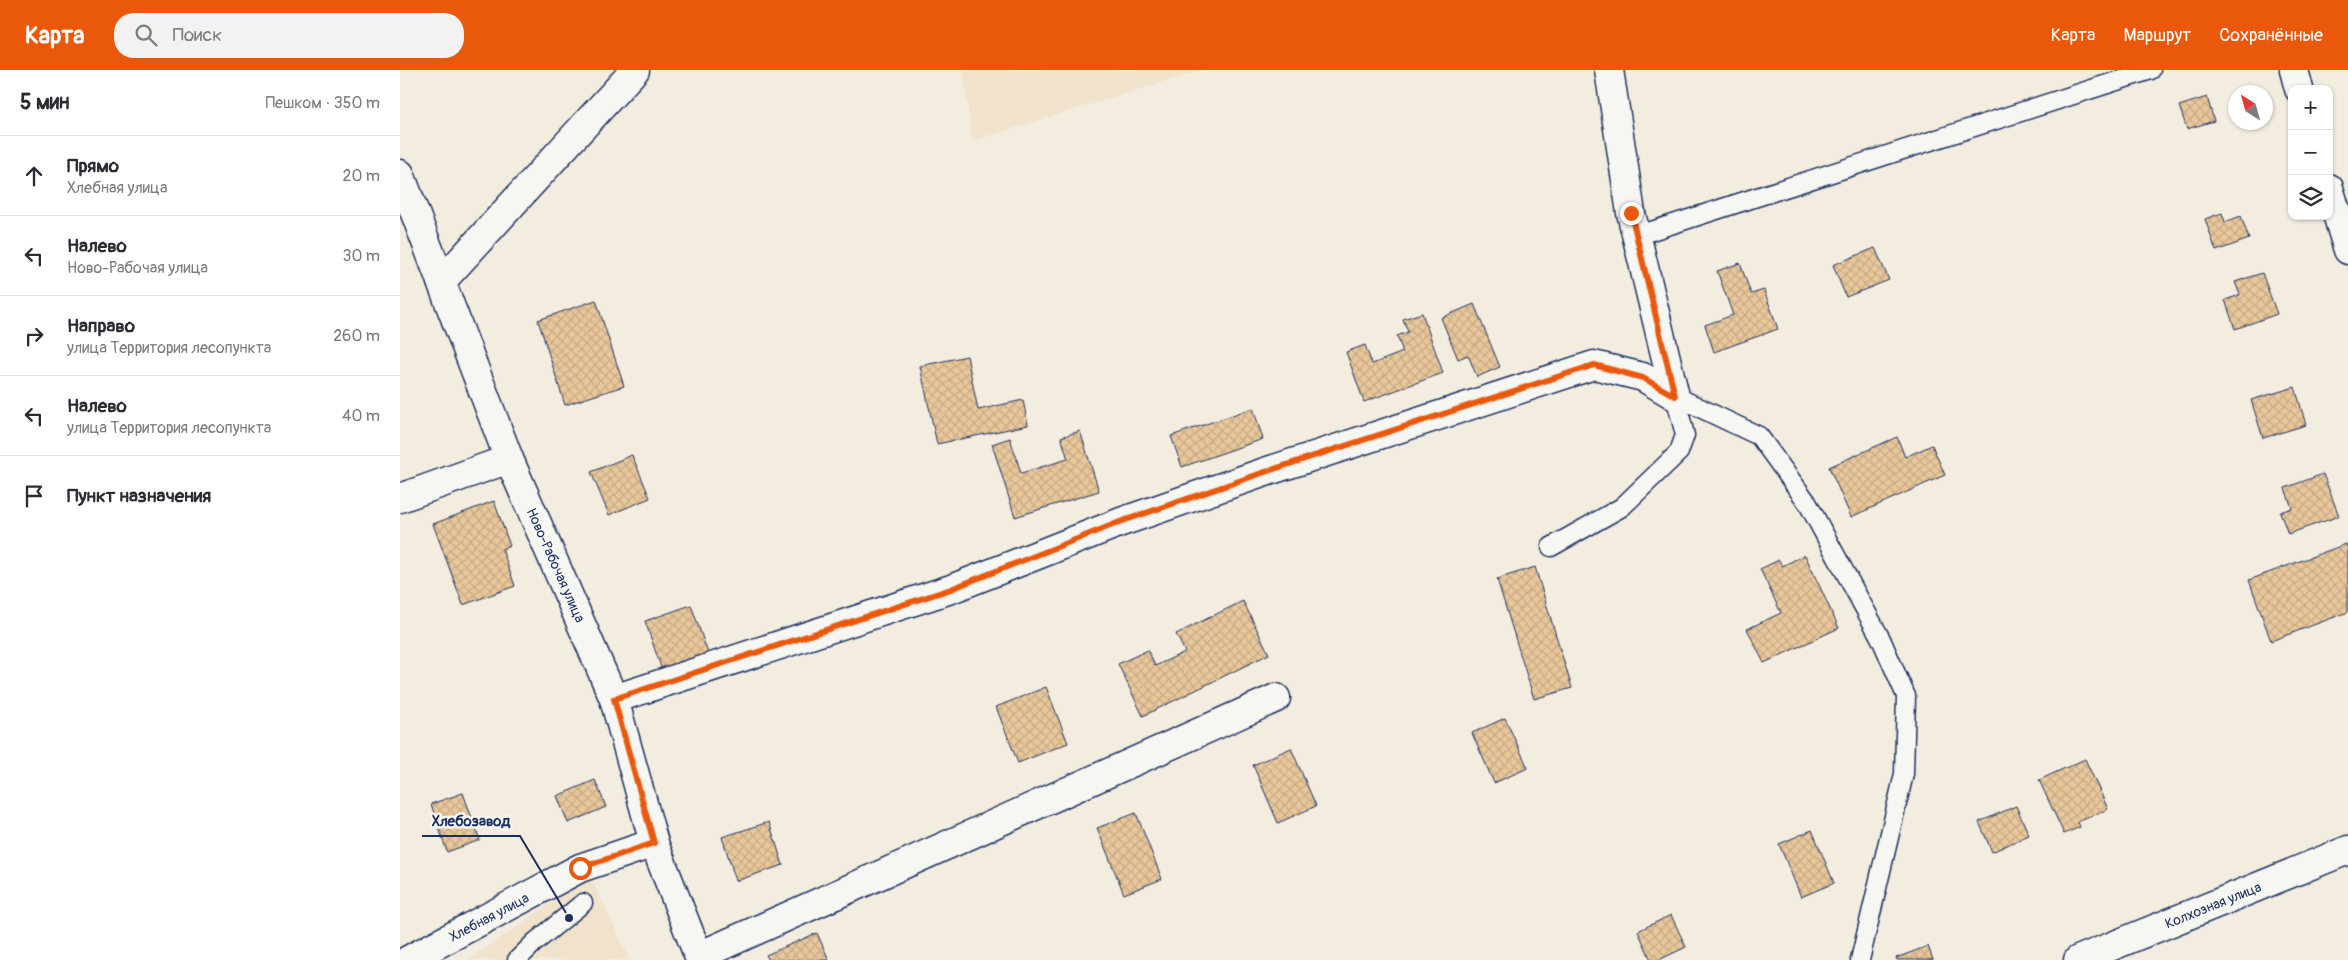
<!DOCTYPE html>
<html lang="ru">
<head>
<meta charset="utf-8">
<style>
  :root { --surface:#fff; --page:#f2f2f3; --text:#2b2b33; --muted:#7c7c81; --line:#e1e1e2; --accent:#ea580c }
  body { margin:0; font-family:Pangolin,sans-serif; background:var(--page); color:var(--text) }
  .controls { position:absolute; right:15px; top:15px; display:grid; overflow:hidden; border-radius:10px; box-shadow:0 1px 4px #0004 }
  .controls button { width:45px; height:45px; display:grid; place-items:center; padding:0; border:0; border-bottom:1px solid var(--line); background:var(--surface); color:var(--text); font:25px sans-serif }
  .compass { position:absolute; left:1828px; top:15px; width:45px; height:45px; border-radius:50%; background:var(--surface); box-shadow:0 1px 4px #0004; rotate:323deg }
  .stop { position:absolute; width:15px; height:15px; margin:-11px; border:4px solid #ea580c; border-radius:50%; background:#fff }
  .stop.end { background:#ea580c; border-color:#fff; box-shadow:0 1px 5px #0008 }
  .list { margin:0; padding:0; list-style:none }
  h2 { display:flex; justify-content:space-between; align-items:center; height:65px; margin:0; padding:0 20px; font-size:21px }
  h2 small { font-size:16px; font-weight:400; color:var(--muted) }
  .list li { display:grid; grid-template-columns:32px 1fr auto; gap:15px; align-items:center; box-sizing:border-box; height:80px; padding:0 20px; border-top:1px solid var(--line) }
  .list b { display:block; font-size:19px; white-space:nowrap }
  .list p { margin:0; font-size:16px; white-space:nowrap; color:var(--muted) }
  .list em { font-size:16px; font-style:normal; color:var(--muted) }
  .icon { flex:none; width:28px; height:28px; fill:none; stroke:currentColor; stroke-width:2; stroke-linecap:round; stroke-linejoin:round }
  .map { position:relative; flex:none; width:1948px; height:890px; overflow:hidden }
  header { display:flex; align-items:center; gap:30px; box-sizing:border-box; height:70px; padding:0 25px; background:var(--accent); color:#fff }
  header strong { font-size:24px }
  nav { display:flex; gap:28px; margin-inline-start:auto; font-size:18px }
  .search { width:350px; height:45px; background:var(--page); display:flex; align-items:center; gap:12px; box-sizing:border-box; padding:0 18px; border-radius:20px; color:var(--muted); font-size:19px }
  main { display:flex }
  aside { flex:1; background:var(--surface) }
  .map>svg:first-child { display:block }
</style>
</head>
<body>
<header>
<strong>Карта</strong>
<div class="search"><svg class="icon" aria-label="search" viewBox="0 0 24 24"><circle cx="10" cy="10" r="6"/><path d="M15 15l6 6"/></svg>Поиск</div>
<nav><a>Карта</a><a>Маршрут</a><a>Сохранённые</a></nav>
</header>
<main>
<aside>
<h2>5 мин<small>Пешком · 350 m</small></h2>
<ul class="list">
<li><svg class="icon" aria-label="ahead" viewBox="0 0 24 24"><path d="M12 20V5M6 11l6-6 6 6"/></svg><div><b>Прямо</b><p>Хлебная улица</p></div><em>20 m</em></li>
<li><svg class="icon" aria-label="left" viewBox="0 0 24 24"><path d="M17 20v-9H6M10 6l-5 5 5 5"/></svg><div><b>Налево</b><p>Ново-Рабочая улица</p></div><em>30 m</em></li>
<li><svg class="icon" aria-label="right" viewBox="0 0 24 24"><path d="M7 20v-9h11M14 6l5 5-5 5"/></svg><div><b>Направо</b><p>улица Территория лесопункта</p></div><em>260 m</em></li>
<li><svg class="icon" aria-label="left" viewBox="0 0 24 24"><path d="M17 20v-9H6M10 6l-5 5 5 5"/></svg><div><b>Налево</b><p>улица Территория лесопункта</p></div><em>40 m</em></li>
<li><svg class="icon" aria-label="arrive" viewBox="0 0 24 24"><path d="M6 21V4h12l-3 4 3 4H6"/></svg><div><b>Пункт назначения</b></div></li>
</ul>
</aside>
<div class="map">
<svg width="1948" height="890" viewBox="0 0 1948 890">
  <defs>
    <pattern id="building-cross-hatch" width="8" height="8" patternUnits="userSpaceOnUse" patternTransform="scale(1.25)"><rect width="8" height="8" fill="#e9c79a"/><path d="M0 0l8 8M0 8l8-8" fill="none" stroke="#c7ab87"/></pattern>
  </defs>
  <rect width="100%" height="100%" fill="#f3ede0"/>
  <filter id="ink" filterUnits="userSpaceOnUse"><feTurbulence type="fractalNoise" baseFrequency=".02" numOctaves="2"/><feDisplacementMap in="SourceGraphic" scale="10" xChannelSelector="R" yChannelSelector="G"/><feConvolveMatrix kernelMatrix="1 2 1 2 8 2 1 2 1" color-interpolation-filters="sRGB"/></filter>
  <g filter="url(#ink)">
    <path fill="#f0e2cb" d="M563 0H802L572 71Z
      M190 806 230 890H69Z"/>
    <path fill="url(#building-cross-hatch)" stroke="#1b2f5e" d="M1807 27 1814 51 1787 59 1779 36Z
      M1822 143 1825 152 1841 146 1849 169 1816 181 1805 149Z
      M1475 178 1489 210 1446 227 1433 195Z
      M1340 193 1351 224 1364 220 1378 259 1314 282 1305 255 1333 245 1317 201Z
      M1862 203 1877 244 1835 259 1825 230 1840 225 1835 212Z
      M196 230 224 316 165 335 138 250Z
      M1074 234 1100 297 1077 307 1068 285 1058 289 1041 248Z
      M1022 243 1043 303 964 332 946 282 965 275 972 294 1003 282 997 266 1008 262 1003 249Z
      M567 286 578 340 623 330 628 355 537 374 520 296Z
      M1895 317 1906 355 1863 368 1851 330Z
      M853 338 863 369 782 397 771 366Z
      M680 361 699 421 615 447 592 374 610 368 621 403 668 389 661 367Z
      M1497 367 1505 387 1532 375 1545 405 1451 447 1429 397Z
      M232 385 250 428 209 445 191 402Z
      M1923 404 1939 446 1888 464 1880 442 1892 438 1885 418Z
      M94 431 110 476 102 479 115 516 63 535 33 454Z
      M1946 474 1948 479V542L1871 571 1849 510Z
      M1405 485 1439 558 1364 593 1347 559 1381 543 1360 499 1379 490 1382 496Z
      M1135 497 1172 618 1134 629 1097 509Z
      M843 531 869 584 743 646 718 594 748 580 755 596 785 582 776 564Z
      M291 535 309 586 263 603 245 551Z
      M646 617 668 673 618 693 596 637Z
      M1105 648 1128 698 1094 713 1072 663Z
      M891 678 916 736 878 753 853 695Z
      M1685 689 1708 739 1678 752 1680 757 1664 764 1639 710Z
      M195 710 206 737 168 753 157 726Z
      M63 723 80 770 47 782 31 734Z
      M1616 736 1629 765 1592 782 1579 752Z
      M736 743 762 809 724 824 697 758Z
      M369 752 383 795 336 811 322 767Z
      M1412 760 1434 813 1401 827 1379 774Z
      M1271 845 1286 877 1259 890H1251L1238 861Z
      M417 863 429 890H369L366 885Z
      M1528 876 1533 890H1497L1496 888Z"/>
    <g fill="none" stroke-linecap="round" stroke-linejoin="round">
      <defs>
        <path id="service" d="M1236 166 1751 0
          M1275 326 1359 366 1407 432 1481 569 1506 626 1504 704 1460 890
          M1151 477 1222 437 1279 382 1285 365 1275 326
          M117 890 134 873 183 833"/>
        <path id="minor" d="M1894 0 1899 19
          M1929 118 1948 180
          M41 212 235 0
          M0 428 109 389
          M214 629 551 519 721 452 868 401 1194 295 1243 307 1275 326 1231 143 1209 0
          M299 886 876 628
          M8 890 180 798 254 773
          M1678 890 1948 780"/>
        <path id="tertiary" d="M0 104 109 389 214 629 254 773 300 890"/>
      </defs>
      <use href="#service" stroke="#1b2f5e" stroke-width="21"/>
      <use href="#minor" stroke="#1b2f5e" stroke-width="31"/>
      <use href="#tertiary" stroke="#1b2f5e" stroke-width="31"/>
      <use href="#service" stroke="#f6f6f2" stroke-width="18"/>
      <use href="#minor" stroke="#f6f6f2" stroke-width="28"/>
      <use href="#tertiary" stroke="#f6f6f2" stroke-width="28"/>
    </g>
  </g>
  <g fill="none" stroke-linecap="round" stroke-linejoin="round" filter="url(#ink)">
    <path stroke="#ea580c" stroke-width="6" d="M180 798 254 773 214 629 551 519 720 452 868 401 1194 295 1243 308 1275 326 1231 143"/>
  </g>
  <g text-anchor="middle" stroke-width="5" stroke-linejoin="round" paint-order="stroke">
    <g font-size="14" fill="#1b2f5e" stroke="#f6f6f2">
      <text transform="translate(156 495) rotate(66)" y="5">Ново-Рабочая улица</text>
      <text transform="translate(1813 835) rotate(-22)" y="5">Колхозная улица</text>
      <text transform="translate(89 847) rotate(-28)" y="5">Хлебная улица</text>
    </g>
  </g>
  <path fill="none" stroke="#1b2f5e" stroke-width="2" d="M169 848L120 766H22"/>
  <circle fill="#1b2f5e" stroke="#f6f6f2" stroke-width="2" cx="169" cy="848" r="5"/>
  <g font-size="15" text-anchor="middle" font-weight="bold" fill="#1b2f5e" stroke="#f6f6f2" stroke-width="5" stroke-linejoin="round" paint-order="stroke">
    <text x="71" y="756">Хлебозавод</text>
  </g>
</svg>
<div class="controls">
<button>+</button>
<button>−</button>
<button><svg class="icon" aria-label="layers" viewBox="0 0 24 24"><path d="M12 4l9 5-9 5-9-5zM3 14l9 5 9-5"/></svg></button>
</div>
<svg class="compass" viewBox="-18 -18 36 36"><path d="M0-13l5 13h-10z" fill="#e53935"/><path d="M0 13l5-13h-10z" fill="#7c7c81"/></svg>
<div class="stop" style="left:180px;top:798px"></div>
<div class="stop end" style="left:1231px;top:143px"></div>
</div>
</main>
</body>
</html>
